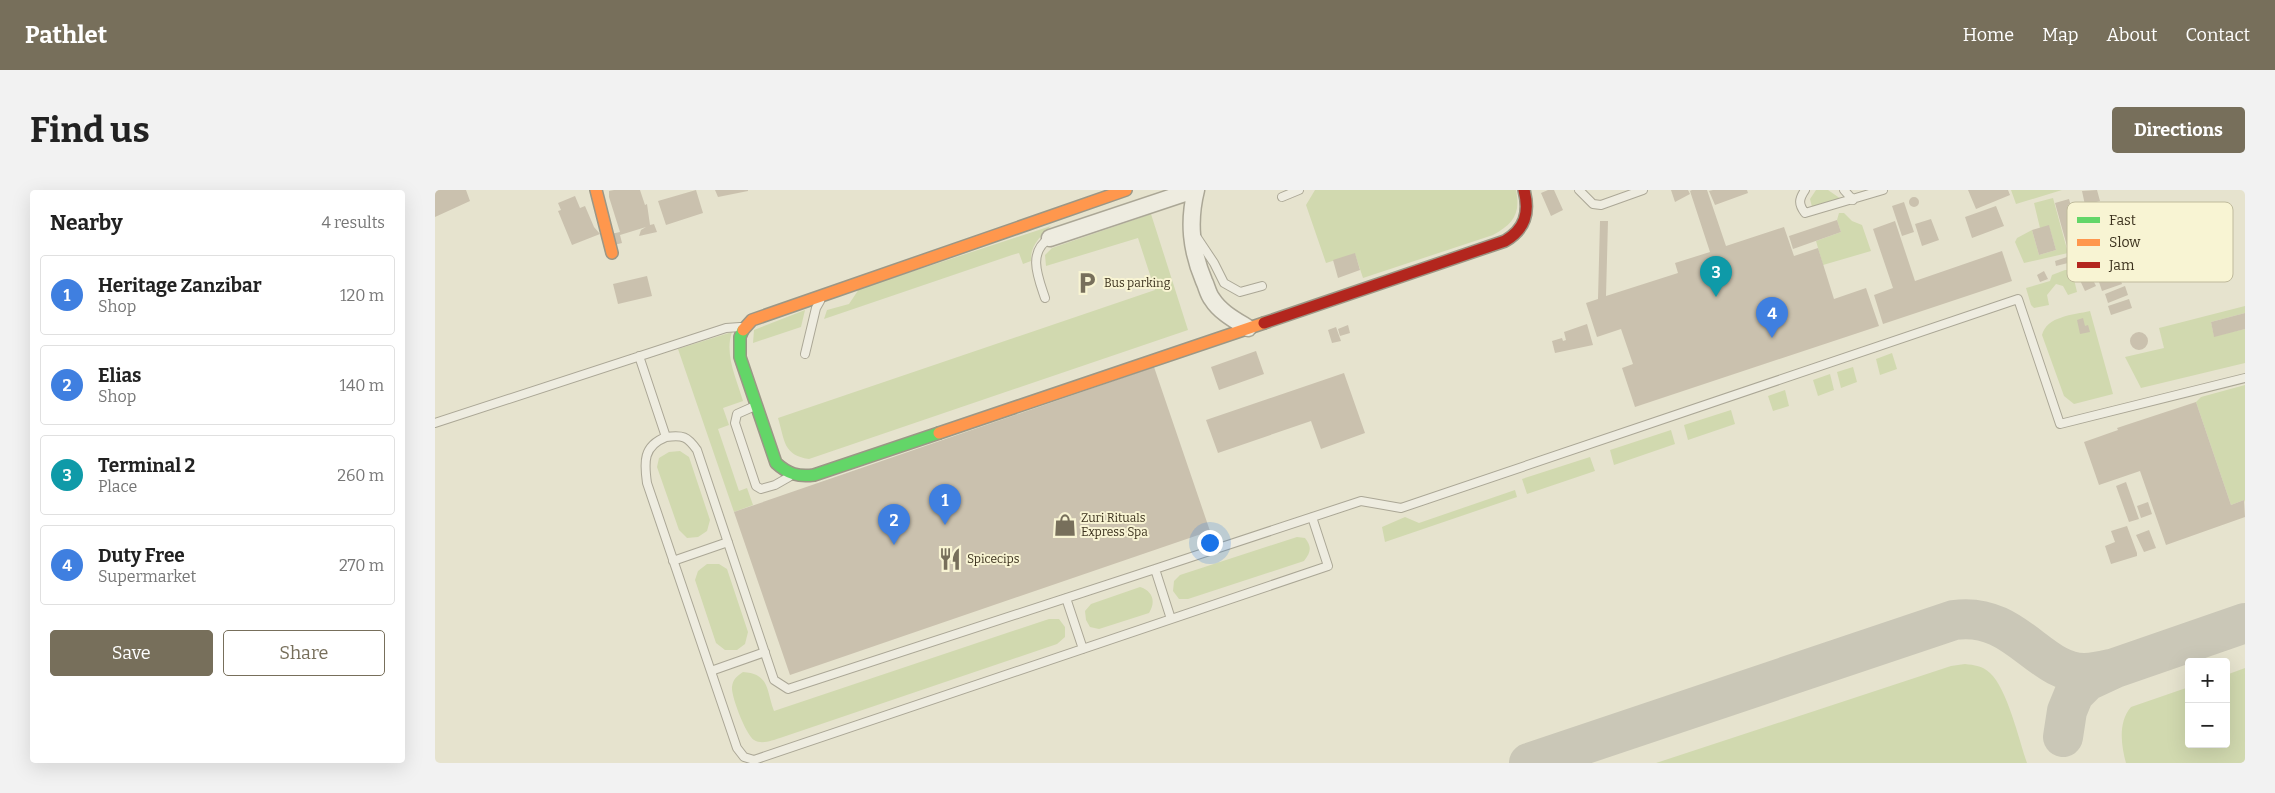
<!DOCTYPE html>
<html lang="en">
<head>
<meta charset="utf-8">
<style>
  :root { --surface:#fff; --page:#f2f2f2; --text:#222; --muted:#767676; --line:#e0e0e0; --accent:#776f5b }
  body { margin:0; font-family:Bitter,serif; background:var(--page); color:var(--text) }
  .controls { position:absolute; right:15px; bottom:15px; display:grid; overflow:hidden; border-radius:5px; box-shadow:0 5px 20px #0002 }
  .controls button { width:45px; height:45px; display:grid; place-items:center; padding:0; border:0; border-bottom:1px solid var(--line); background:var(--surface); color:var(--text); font:25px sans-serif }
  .you { position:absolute; left:774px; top:352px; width:18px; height:18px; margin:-12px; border:4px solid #fff; border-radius:50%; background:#1a73e8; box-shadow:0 0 0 8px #1a73e833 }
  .badge { display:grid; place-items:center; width:32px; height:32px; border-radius:50%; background:var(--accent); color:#fff; font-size:16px; font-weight:700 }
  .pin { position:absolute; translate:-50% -41px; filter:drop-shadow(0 1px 2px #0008) }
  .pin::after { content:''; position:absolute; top:26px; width:18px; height:15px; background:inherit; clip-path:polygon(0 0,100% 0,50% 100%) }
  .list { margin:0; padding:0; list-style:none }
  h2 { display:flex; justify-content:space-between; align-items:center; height:65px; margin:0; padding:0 20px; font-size:21px }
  h2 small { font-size:16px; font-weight:400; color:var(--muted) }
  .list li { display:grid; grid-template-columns:32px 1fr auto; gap:15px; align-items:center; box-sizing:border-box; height:80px; margin:0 10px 10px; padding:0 10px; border:1px solid var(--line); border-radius:5px }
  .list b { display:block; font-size:19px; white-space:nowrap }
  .list p { margin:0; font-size:16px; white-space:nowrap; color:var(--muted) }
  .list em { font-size:16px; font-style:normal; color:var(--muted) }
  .actions { display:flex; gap:10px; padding:15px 20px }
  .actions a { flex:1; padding:11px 0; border:1px solid var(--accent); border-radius:5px; text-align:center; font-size:18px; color:var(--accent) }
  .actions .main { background:var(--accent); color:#fff }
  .map { position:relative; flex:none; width:1810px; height:573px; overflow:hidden; border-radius:5px }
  header { display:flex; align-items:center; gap:30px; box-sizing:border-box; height:70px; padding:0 25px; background:var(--accent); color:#fff }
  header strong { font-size:24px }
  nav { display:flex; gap:28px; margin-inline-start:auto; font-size:18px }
  .intro { display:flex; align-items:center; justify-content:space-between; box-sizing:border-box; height:120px; padding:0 30px }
  h1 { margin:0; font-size:35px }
  .button { padding:12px 22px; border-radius:5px; background:var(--accent); color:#fff; font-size:18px; font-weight:700 }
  main { display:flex; gap:30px; padding:0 30px }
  aside { flex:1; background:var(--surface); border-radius:5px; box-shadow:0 5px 20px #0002 }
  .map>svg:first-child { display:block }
</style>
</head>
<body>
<header>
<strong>Pathlet</strong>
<nav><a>Home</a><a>Map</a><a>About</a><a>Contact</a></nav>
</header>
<div class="intro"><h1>Find us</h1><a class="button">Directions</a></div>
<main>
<aside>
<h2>Nearby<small>4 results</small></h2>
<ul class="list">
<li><span class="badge" style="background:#3f7fe0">1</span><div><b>Heritage Zanzibar</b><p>Shop</p></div><em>120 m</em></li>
<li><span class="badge" style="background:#3f7fe0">2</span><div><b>Elias</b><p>Shop</p></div><em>140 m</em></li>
<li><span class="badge" style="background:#0f9aa8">3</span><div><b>Terminal 2</b><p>Place</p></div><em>260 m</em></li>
<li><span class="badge" style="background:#3f7fe0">4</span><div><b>Duty Free</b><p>Supermarket</p></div><em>270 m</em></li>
</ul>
<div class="actions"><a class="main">Save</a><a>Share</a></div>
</aside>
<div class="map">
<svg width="1810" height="573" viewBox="0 0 1810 573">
  <rect width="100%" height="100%" fill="#e6e3ce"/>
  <path fill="#d1d9af" d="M880 0H1081C1086 24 1078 34 1058 45L928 88 920 64 891 73 871 15Z
    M1381 0H1393L1406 9 1377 17 1375 9Z
    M1576 0H1627L1581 14Z
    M1618 8 1633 63 1589 73 1580 52 1582 48 1597 40 1604 65 1621 60 1614 36 1605 38 1599 13Z
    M1404 23H1409L1417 31 1427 35 1436 61 1388 75 1381 51 1406 42 1402 30Z
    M716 24 753 140 374 269C348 265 350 251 343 228L720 100 703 48 611 76 610 65 617 58Z
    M616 36C606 46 595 55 596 71L588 74 584 63 577 65 389 129 392 120 414 114 424 99Z
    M1630 80H1634L1638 85 1642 102 1633 105 1628 96 1621 94 1612 105 1614 115 1599 118 1596 115 1591 98 1615 91 1617 85Z
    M1810 116V123L1776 132 1779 146 1810 139V173L1706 198 1690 167 1729 158 1724 138Z
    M370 120 366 137 318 153 319 140Z
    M1655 121 1678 204 1639 214 1629 206 1607 145C1612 126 1638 125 1655 121Z
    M297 142C289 164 302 190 308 211L288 218 294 235 283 239 304 301 312 298 318 315 299 322 243 159Z
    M1457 163 1462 179 1445 185 1441 169Z
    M1418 177 1422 192 1406 198 1402 182Z
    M1395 184 1399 200 1383 206 1378 190Z
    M1810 195V312L1809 310 1796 315 1761 212 1766 207Z
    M1350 200 1354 216 1338 221 1333 206Z
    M1296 220 1300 234 1253 250 1249 235Z
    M1236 240 1240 254 1179 275 1175 260Z
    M245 261 254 267 275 330 272 341 263 347 252 348 244 340 222 277 224 268 234 262Z
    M1155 267 1160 281 1092 304 1087 289Z
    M1080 300 1082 307 950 352 947 337 970 327 984 333Z
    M862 347 870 348C877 357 876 362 869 371L753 409H744L738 401 739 391 745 385Z
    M272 374H284L292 379 313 442 310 454 302 460H290L281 453 260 390 263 381Z
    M705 397C718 401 721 412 714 423L664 439 655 437 651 430 650 421 656 414Z
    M614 429H624L630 437V447L622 454 345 548C338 550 327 555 319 550 311 545 296 506 297 497 298 489 302 486 308 482 335 484 331 500 339 521Z
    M1530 474C1539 475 1548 476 1555 483 1572 498 1584 550 1592 573H1221L1516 476Z
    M1810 478V573H1691C1686 555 1683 532 1696 517L1754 497V554H1791V485Z"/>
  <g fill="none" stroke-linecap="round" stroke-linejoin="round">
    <path stroke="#cac7b7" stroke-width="40" d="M1628 547 1632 521 1639 504 1652 491 1680 478 1810 433
      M1094 573 1519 430C1581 421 1604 484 1650 483 1660 483 1671 480 1680 478"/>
  </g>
  <path fill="#cac1ae" d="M0 0H31L35 11 0 27Z
    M179 0H205L210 15 212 14 215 35 219 34 222 42 204 46 206 40 211 37 185 45 187 53 179 55 176 44 185 42 174 7V1Z
    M261 0 268 23 231 35 223 11Z
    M280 0H313V1L283 7Z
    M1113 0H1119L1128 20 1116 26 1106 3Z
    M1236 0H1253L1255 4 1240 12Z
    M1257 0H1272L1291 56 1349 37 1359 66 1383 58 1399 109 1431 98 1444 136 1200 217 1187 178 1198 174 1186 139 1162 147 1151 113 1163 109 1165 31H1173L1171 106 1243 83 1240 73 1275 62 1255 1Z
    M1278 0H1312L1313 3 1280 15 1274 1Z
    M1533 0H1573L1575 5 1541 19Z
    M1662 0 1665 11 1650 15 1647 1Z
    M140 6 145 18 150 16 159 37 165 44 137 55 123 21 126 20 123 13Z
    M1474 12a5 5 0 1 1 10 0a5 5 0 1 1-10 0Z
    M1634 9 1637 20 1643 18 1649 40 1643 41 1646 52 1632 56 1620 13Z
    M1469 12 1479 42 1467 46 1457 16Z
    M1561 16 1569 36 1537 48 1530 27Z
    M1496 29 1504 50 1487 56 1480 34Z
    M1402 30 1406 42 1358 59 1354 46Z
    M1460 31 1480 91 1567 61 1577 91 1448 134 1439 105 1458 98 1438 39Z
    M1614 35 1621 60 1604 65 1597 40Z
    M1784 41 1786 45 1788 44 1798 72 1769 82 1764 68 1757 70 1751 51Z
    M920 63 925 80 903 88 898 70Z
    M1635 66 1637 72 1621 76 1620 71Z
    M1659 76 1665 90 1659 92 1661 96 1650 101 1642 84Z
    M1609 81 1613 89 1605 92 1602 85Z
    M1684 85 1687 94 1667 101 1664 92Z
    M212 86 217 106 183 114 178 94Z
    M1690 96 1693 105 1673 113 1670 104Z
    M1694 109 1697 118 1676 125 1673 116Z
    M1810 123V139L1779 147 1776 132Z
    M1648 128 1650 136 1653 135 1655 142 1645 144 1642 130Z
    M1152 134 1158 155 1120 163 1117 151 1127 148 1128 151 1131 150 1129 142Z
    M913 135 915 143 905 146 903 139Z
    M901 137 906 151 897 153 893 140Z
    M1695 151a9 9 0 1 1 18 0a9 9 0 1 1-18 0Z
    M821 161 829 184 784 200 776 177Z
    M719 177 775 341 355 485 299 322Z
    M909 183 930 243 886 259 876 231 783 263 771 230Z
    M1761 212 1796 315 1809 310 1810 327 1731 355 1705 281 1664 295 1649 252 1683 240 1682 238 1691 235Z
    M1691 292 1704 329 1694 332 1681 296Z
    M1713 312 1717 324 1706 328 1702 316Z
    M1692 336 1702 363V366L1676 374 1670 356 1680 352 1676 341Z
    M1714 340 1721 358 1709 362 1701 345Z"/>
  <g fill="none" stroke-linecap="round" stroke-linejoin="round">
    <defs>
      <path id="lane" d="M1144 0 1158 14 1166 15 1208 0
        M1370 0C1364 9 1363 14 1370 23L1448 0
        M1409 0 1418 10
        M847 7 864 0
        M761 46 779 73 789 93 805 102 827 96
        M610 108C603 87 592 62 615 48
        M370 164 381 118 385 111
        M204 166 231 247C208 256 209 272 212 293L302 558 309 567 319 570 893 376 877 327
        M320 216 302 224 300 233 321 296 326 299 340 295 354 287
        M0 233 291 138 305 137
        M231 247C248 245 252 246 262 260L339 490 353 499 720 379 736 429
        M238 371 293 352
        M720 379 926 311 966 318 1583 109 1625 234 1810 188
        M631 408 648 459
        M276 481 330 462"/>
      <path id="street" d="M761 0C753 32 756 60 769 91 772 97 773 104 777 109 785 122 800 130 813 138
        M615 48 759 0"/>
      <path id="fast" d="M308 140 305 147V167L341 273C353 284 363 287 379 285L504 243"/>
      <path id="slow" d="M161 0 177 63
        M308 140 317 130 691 0
        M504 243 829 133"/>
      <path id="jam" d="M829 133 1070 51C1090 39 1095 23 1089 0"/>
    </defs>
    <use href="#lane" stroke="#aba796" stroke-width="10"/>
    <use href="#street" stroke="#aba796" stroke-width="19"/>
    <use href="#fast" stroke="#9b9786" stroke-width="14"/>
    <use href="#slow" stroke="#9b9786" stroke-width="14"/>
    <use href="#jam" stroke="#9b9786" stroke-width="14"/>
    <use href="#lane" stroke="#eeece0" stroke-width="8"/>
    <use href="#street" stroke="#eeece0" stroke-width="16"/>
    <use href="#fast" stroke="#63d668" stroke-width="11"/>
    <use href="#slow" stroke="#ff974d" stroke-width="11"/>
    <use href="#jam" stroke="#b3261e" stroke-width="11"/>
  </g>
  <defs>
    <symbol id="parking-bare" viewBox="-9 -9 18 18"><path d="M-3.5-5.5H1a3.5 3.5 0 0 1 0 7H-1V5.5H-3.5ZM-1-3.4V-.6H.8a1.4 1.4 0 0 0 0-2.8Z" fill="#776f5b" stroke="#f8f4d3" stroke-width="2.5" paint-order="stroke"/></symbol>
    <symbol id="shop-bare" viewBox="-9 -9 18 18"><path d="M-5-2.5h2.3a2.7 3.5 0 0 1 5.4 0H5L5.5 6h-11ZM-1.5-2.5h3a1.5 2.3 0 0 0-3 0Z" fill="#776f5b" stroke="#f8f4d3" stroke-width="2.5" paint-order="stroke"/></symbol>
    <symbol id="restaurant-bare" viewBox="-9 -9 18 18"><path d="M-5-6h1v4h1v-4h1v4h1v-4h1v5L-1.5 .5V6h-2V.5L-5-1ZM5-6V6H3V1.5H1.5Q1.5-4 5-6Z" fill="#776f5b" stroke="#f8f4d3" stroke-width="2.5" paint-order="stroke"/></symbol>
  </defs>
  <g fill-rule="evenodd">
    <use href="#parking-bare" x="636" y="77" width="32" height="32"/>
    <use href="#shop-bare" x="614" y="319" width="32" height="32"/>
    <use href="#restaurant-bare" x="499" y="353" width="32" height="32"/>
  </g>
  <g text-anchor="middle" stroke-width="4" stroke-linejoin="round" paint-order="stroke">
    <g font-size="12" fill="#3b311d" stroke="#f8f4d3" text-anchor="start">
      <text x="669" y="97">Bus parking</text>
      <text x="646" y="332">Zuri Rituals<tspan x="646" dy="14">Express Spa</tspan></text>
      <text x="532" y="373">Spicecips</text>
    </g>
  </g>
  <rect x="1632" y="12" width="166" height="80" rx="8" fill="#f8f4d3" stroke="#bfba9c" stroke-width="1"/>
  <rect x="1642" y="27" width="23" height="6" fill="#63d668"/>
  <rect x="1642" y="49" width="23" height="7" fill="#ff974d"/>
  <rect x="1642" y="72" width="23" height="6" fill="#b3261e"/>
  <g font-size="14" fill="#3b311d">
    <text x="1674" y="35">Fast</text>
    <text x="1674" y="57">Slow</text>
    <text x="1674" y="80">Jam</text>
  </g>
</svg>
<div class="controls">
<button>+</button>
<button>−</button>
</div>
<div class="you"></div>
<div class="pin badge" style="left:510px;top:335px;background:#3f7fe0">1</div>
<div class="pin badge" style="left:459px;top:355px;background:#3f7fe0">2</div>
<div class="pin badge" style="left:1281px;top:107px;background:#0f9aa8">3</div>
<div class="pin badge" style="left:1337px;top:148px;background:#3f7fe0">4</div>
</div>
</main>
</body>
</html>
